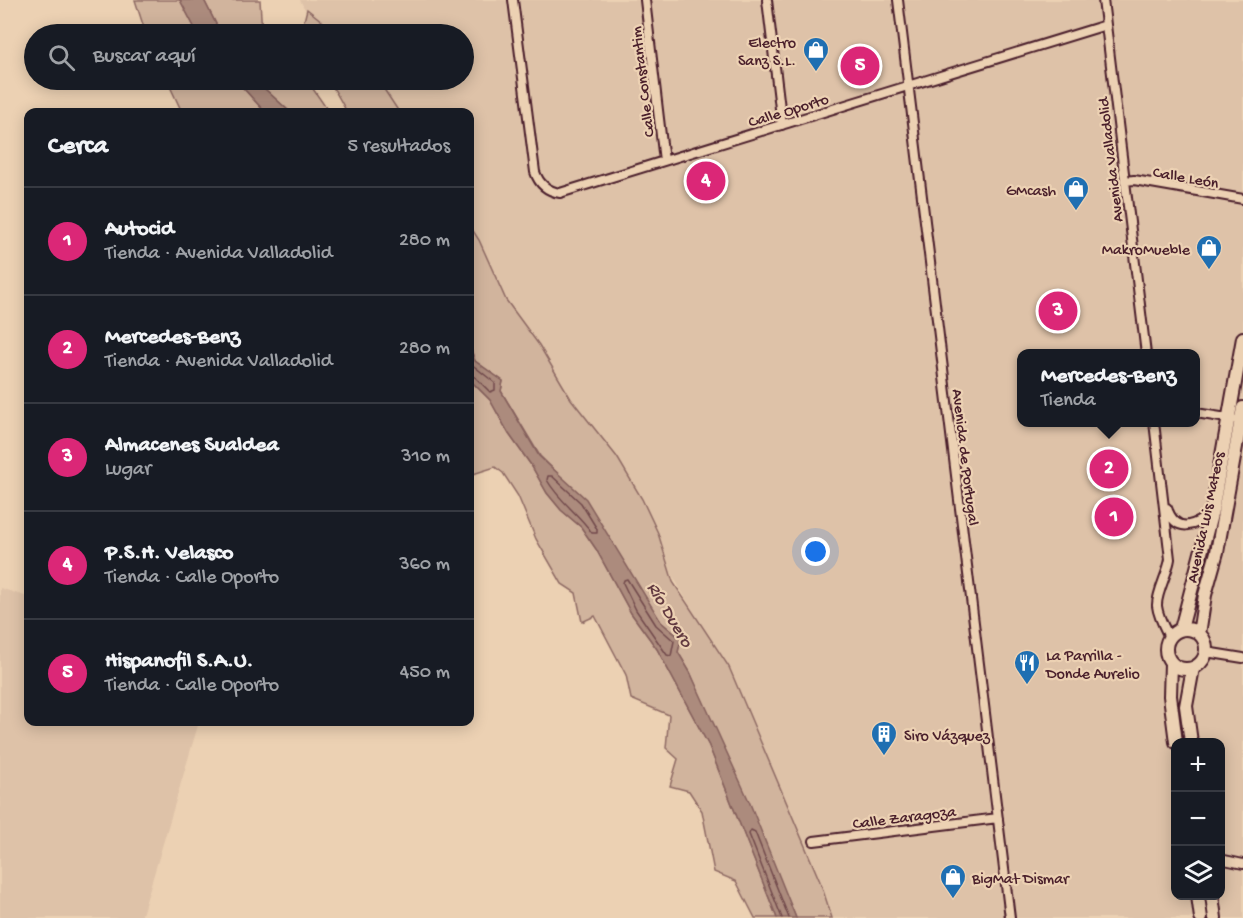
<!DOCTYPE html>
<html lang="es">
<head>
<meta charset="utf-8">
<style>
  :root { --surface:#171b24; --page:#242831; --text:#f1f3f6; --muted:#9ea1a6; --line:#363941; --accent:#db2777 }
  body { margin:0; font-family:"Gochi Hand",sans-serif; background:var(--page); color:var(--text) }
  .controls { position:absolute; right:18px; bottom:18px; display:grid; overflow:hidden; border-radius:12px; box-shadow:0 3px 15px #0003 }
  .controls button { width:54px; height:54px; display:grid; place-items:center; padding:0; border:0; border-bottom:2px solid var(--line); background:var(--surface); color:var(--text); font:30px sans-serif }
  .you { position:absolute; left:816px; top:552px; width:21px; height:21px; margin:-15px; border:4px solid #fff; border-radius:50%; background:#1a73e8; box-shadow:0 0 0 9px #1a73e833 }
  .badge { display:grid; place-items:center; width:39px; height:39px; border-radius:50%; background:var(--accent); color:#fff; font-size:20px; font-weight:700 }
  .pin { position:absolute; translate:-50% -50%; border:3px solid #fff; box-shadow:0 2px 6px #0006 }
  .popup { position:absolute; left:1017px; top:349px; width:183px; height:78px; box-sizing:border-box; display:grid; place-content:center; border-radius:12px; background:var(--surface); filter:drop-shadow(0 2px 4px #0005); font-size:20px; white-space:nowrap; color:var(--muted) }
  .popup b { font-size:22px; color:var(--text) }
  .popup::after { content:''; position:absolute; left:50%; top:100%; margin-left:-12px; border:12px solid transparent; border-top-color:var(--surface) }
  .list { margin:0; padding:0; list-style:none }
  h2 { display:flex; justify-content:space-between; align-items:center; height:78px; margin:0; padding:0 24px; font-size:26px }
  h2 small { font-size:20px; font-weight:400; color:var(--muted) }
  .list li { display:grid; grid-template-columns:39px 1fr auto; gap:18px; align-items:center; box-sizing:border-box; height:108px; padding:0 24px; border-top:2px solid var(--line) }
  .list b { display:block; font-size:22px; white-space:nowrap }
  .list p { margin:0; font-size:20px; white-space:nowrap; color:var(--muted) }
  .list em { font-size:20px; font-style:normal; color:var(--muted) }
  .icon { flex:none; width:33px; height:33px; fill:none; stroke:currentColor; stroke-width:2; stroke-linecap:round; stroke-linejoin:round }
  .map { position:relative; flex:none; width:1243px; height:918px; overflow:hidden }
  .search { position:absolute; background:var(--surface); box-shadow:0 3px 15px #0003; left:24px; top:24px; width:450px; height:66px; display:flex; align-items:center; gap:15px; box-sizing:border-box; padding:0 21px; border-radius:33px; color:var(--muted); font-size:22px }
  .panel { position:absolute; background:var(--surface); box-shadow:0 3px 15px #0003; left:24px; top:108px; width:450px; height:618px; border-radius:12px }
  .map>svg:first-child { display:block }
</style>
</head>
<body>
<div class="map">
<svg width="1243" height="918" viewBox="0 0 1243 918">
  <rect width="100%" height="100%" fill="#ecd1b3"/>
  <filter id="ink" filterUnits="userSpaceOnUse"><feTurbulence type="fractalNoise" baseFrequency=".0167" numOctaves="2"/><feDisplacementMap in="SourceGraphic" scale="12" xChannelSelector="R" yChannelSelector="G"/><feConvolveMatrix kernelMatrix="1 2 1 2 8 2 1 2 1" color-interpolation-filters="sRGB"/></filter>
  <g filter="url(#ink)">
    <path fill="#dec2a8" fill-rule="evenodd" d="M300 0H1243V918H821L710 641 624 491 470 273V112H366L346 80H464V34H318ZM1022 354H1196V422H1022ZM1176 742H1220V896H1176Z
      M0 588 28 597V722H199L141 918H0Z"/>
    <path fill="#d1b49d" stroke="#8e6a64" stroke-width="1.5" d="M135 0H180L198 34H146Z
      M204 0H260L262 34H221Z
      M307 9 338 34H304L302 29Z
      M167 80H236L265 112H182Z
      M255 80H300L311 86 329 112H290Z
      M329 80H378L399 112H347Z
      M470 226 479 240 506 300 539 345 571 399 617 457 642 499 658 533 673 582 729 667 821 884 832 918H796L690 672 678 652 681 639 661 622 561 477 540 456 501 391 503 381 475 361 470 347Z
      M470 380 490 400 509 434 531 465 547 493 561 510 581 527 596 549 631 613 657 649 709 746 777 918H755L736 881 714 872 702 811 689 791 670 786 678 759 666 748 669 715 631 699 626 675 595 616 582 622 576 593 562 584 536 539 518 496 503 473 495 467 470 475Z"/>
    <path fill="#ac8b7d" stroke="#85605c" stroke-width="1.5" d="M180 0H204L221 34H198Z
      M236 80H255L290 112H265Z
      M470 347 475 361 503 381 501 391 539 456 586 499 661 622 681 639 678 652 690 672 749 801 796 918H777L709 746 657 649 631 613 596 549 581 527 561 510 547 493 531 465 509 434 490 400 470 380Z"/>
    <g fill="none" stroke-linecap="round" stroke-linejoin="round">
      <path stroke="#714a4c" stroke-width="1.5" d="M470 363 495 383V390L490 392 475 377 470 376
        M548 476H552L581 503 597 529V533H592C579 514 559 501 547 480Z
        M627 579 656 625 674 641 671 656 667 655 636 610 623 583 624 580Z
        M782 918 749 834 751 830 755 832 789 918"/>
      <defs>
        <path id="minor" d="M513 0 535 172C539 184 547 191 560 193L1106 25
          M645 0 664 161
          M767 0 782 125
          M898 0 1010 918
          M1103 0 1146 354
          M1125 181 1134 180 1243 199
          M1196 413 1233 419
          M1154 422 1170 559C1168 573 1156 594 1157 606 1158 616 1164 627 1169 637
          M1167 508C1176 534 1195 527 1211 512
          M1206 652 1243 658
          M814 841 998 818
          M1220 859 1243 864"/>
        <path id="trunk" d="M1166 649a20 20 0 1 1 40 0a20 20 0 1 1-40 0Z
          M1181 629 1212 511 1243 338
          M1199 634 1205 595 1217 552 1243 408
          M1171 663 1170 696 1176 742
          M1191 742 1186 706 1193 668
          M1198 896 1201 918
          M1212 896 1215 918"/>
      </defs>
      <use href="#minor" stroke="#4a1f2b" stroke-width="12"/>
      <use href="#trunk" stroke="#4a1f2b" stroke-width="16"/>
      <use href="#minor" stroke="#ecd1b3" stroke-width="8"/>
      <use href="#trunk" stroke="#ecd1b3" stroke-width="12"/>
    </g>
  </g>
  <defs>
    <symbol id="shop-pin" viewBox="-11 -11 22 30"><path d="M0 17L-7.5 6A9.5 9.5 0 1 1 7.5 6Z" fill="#1f6fb2" stroke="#ecd1b3"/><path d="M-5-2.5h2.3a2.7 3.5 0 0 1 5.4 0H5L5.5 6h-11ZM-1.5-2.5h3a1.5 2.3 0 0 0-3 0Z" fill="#fff"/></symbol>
    <symbol id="restaurant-pin" viewBox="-11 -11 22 30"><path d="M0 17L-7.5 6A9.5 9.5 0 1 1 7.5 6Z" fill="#1f6fb2" stroke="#ecd1b3"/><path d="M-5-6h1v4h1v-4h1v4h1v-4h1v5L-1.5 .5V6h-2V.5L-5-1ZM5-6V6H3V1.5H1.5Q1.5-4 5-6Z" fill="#fff"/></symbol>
    <symbol id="building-pin" viewBox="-11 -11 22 30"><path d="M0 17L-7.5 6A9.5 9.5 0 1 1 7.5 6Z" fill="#1f6fb2" stroke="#ecd1b3"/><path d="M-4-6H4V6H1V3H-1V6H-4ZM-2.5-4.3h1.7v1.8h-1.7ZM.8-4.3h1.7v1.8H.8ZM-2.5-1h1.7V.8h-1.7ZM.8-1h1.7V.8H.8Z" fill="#fff"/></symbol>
  </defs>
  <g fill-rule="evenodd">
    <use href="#shop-pin" x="801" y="35" width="30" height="40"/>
    <use href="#shop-pin" x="1061" y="174" width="30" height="40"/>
    <use href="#shop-pin" x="1194" y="233" width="30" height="40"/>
    <use href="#restaurant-pin" x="1012" y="648" width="30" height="40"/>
    <use href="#building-pin" x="869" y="719" width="30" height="40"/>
    <use href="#shop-pin" x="938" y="862" width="30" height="40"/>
  </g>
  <g text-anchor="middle" stroke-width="4.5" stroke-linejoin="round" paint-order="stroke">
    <g font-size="16" fill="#4a1f2b" stroke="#ecd1b3" text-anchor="end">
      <text x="796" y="47">Electro<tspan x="796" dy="18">Sanz S.L.</tspan></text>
      <text x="1056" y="195">GMcash</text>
      <text x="1190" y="254">MakroMueble</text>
      <text x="1046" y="660" text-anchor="start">La Parrilla -<tspan x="1046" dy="18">Donde Aurelio</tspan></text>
      <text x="904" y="740" text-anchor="start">Siro Vázquez</text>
      <text x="972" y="883" text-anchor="start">BigMat Dismar</text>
    </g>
    <g font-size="16" fill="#4a1f2b" stroke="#ecd1b3">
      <text transform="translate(641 82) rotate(-97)" y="6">Calle Constantim</text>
      <text transform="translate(788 109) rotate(-17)" y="6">Calle Oporto</text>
      <text transform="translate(1109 160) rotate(-97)" y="6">Avenida Valladolid</text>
      <text transform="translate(1186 176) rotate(10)" y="6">Calle León</text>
      <text transform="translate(967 457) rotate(83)" y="6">Avenida de Portugal</text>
      <text transform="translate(1204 517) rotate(-78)" y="6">Avenida Luis Mateos</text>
      <text transform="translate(904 816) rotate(-7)" y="6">Calle Zaragoza</text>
    </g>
    <g font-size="18" font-style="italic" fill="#623a40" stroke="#ecd1b3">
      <text transform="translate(671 614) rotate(59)" y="6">Río Duero</text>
    </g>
  </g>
</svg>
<div class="controls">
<button>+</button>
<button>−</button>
<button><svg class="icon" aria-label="layers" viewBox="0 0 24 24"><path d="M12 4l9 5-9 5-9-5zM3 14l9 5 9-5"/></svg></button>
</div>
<div class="you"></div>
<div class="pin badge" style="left:1114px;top:517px">1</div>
<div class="pin badge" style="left:1109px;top:469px">2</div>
<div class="popup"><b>Mercedes-Benz</b>Tienda</div>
<div class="pin badge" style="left:1058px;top:311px">3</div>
<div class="pin badge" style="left:706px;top:181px">4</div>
<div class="pin badge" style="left:860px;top:66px">5</div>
<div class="search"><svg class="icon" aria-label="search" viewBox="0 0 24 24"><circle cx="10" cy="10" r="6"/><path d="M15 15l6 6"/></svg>Buscar aquí</div>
<section class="panel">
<h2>Cerca<small>5 resultados</small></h2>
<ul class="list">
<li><span class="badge">1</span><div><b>Autocid</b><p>Tienda · Avenida Valladolid</p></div><em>280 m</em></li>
<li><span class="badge">2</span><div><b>Mercedes-Benz</b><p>Tienda · Avenida Valladolid</p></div><em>280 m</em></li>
<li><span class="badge">3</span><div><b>Almacenes Sualdea</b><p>Lugar</p></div><em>310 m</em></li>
<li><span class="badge">4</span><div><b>P.S.H. Velasco</b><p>Tienda · Calle Oporto</p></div><em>360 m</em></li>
<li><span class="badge">5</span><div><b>Hispanofil S.A.U.</b><p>Tienda · Calle Oporto</p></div><em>450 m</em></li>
</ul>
</section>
</div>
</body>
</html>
